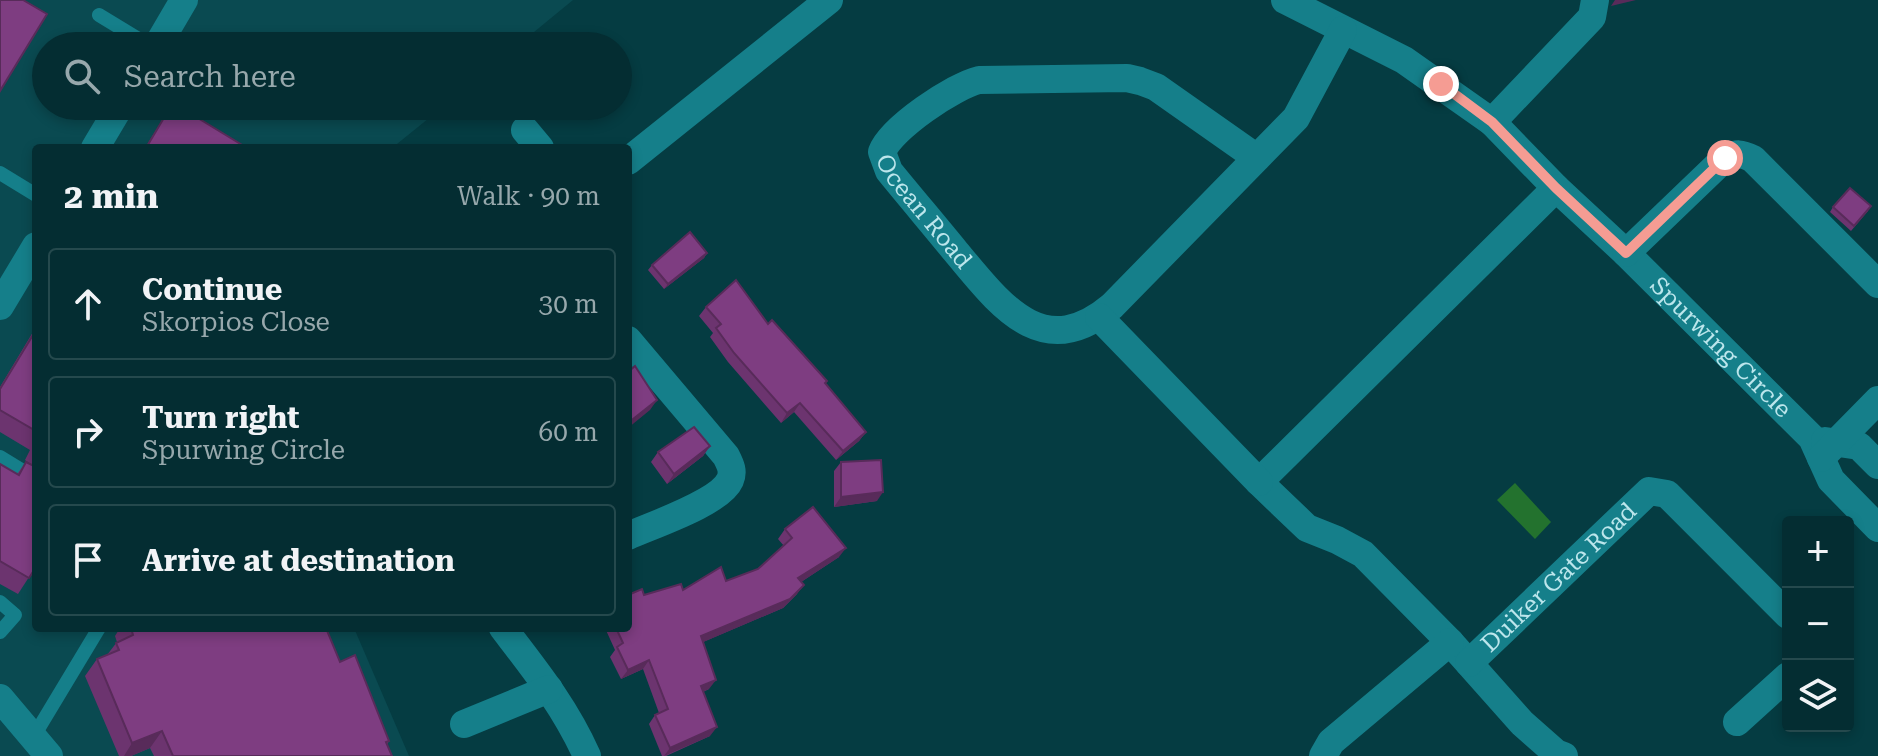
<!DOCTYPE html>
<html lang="en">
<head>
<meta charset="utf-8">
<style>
  :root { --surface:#042d32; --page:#0d353a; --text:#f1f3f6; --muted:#97a8ac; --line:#25494d }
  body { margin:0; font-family:"Roboto Serif",serif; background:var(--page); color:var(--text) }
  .controls { position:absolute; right:24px; bottom:24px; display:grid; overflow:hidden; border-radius:8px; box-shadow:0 4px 12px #0003 }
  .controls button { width:72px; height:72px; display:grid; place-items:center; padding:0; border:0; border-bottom:2px solid var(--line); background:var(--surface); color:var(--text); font:40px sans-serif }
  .stop { position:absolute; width:24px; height:24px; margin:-18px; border:6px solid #f59c93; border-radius:50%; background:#fff }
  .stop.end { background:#f59c93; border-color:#fff; box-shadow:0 2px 8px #0008 }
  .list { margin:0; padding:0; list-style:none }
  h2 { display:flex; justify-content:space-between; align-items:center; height:104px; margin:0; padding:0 32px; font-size:34px }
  h2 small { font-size:26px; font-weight:400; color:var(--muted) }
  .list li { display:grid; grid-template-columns:52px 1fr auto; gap:24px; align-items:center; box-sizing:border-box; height:112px; margin:0 16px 16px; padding:0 16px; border:2px solid var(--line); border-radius:8px }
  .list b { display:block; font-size:30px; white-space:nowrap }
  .list p { margin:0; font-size:26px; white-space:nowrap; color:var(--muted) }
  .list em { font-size:26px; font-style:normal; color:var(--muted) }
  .icon { flex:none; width:44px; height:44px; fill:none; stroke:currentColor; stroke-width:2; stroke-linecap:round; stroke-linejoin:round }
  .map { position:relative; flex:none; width:1878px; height:756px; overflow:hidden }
  .search { position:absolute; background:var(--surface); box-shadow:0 4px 12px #0003; left:32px; top:32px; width:600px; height:88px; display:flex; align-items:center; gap:20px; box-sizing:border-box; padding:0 28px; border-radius:44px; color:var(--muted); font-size:30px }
  .panel { position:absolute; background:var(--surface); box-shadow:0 4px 12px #0003; left:32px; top:144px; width:600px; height:488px; border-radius:8px }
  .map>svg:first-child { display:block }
</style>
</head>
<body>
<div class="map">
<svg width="1878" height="756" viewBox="0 0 1878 756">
  <rect width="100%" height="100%" fill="#053c42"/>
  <path fill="#0a4a51" d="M0 0H573L517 46H46V106H444L392 148H36V628H354L409 756H0Z"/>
  <path fill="#23722e" d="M1515 483 1551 522 1535 539 1497 500Z"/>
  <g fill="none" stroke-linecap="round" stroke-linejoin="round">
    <path stroke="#157f8a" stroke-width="14" d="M99 15 150 46
      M0 173 36 195
      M0 457 36 479
      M0 602 15 615 0 632
      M34 736 99 628"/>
    <g stroke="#157f8a" stroke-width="28">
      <path id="s1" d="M1285 0 1404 60 1492 122 1556 188 1626 253 1812 438 1831 480 1878 528"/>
      <path d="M157 46 184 0"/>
      <path d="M1492 122 1592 17 1595 0"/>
      <path d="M525 130 540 148"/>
      <path d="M95 148 120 106"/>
      <path id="s2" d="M1257 158 1156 87 1140 81 1127 78 979 80C954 86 891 128 882 152L889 171C911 198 934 225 956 252 999 303 1042 365 1112 306L1296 118 1343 30"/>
      <path d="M628 161 829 0"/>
      <path d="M1556 188 1259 482 1307 528 1337 540 1363 554 1450 642 1522 723 1556 753 1564 756"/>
      <path d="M1626 253 1725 158C1737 153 1741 153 1753 159L1878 284"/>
      <path d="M0 306 36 246"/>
      <path d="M1099 317 1259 482"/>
      <path d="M628 340 726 456C730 464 734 471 730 480 720 503 652 525 628 536"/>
      <path d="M1825 441 1859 446 1878 465"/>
      <path d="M1821 458 1878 400"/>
      <path d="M503 628C536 671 565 707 587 756"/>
      <path id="s3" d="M1469 663 1649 491 1667 494 1788 615"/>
      <path d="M0 698 49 756"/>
      <path d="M1737 722 1788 676"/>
      <path d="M464 724 549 689"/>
      <path d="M1323 756 1331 742 1450 642"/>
    </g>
  </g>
  <path fill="#6c346f" d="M171 106 247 148H145Z
    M1833 207 1868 211 1851 231 1830 212Z
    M707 253 704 258 664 289 648 270 652 265Z
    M706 307 768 324 827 381 825 384 866 432 859 441 836 460 794 412 781 423 728 362 710 337 713 333 699 316Z
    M36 327V577L31 574 18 594 0 584V464L17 474 26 462 29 463 25 460 30 450 0 432V387Z
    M710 446 703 456 667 484 651 462 658 452Z
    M841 462 877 501 834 507V471Z
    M785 529 839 557 801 582 797 594 783 608 703 642 709 689 703 692 710 736 666 756H662L649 724 655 715 659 713 643 669 621 679 610 657 615 650 605 628H628L644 595 683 590 726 581 758 569 784 546 778 539Z
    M120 628H326L340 662 389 741 387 745 392 756H154L150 748 131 756H119L85 676 97 659 107 655 117 642 115 636Z"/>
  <path fill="#582b5a" d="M1615 0H1636L1611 6Z
    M707 253 704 258 664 289 668 284Z
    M657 400 650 410 628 428V423Z
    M800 403 794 412 781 423 787 413Z
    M866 432 859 441 836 460 843 451Z
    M710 446 703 456 667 484 674 474Z
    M883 492 877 501 834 507 841 497Z
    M846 548 839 557 792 588 798 578Z
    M804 585 797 594 783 608 694 646 701 636Z
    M649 660 643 669 621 679 628 670Z
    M716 680 709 689 694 696 701 686Z
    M717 727 710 736 664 756 670 748Z
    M162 731 150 748 131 756H124L132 743Z"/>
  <path fill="#7e3d81" stroke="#582b5a" stroke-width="2" d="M0 0H23L47 14 0 91Z
    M171 106H178L247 148H146Z
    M1850 188 1871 206 1854 226 1833 207Z
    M690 232 707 253 668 284 652 265Z
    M736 280 768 324 772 320 827 381 825 383 866 432 843 451 800 403 787 413 734 353 716 328 721 324 706 307Z
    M36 330V431L0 410V389Z
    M635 366 657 400 628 423V372Z
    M694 427 710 446 674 474 658 452Z
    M881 460 883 492 841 497V462Z
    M26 462 36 467V567L29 578 0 561V464L19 475Z
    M813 507 846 548 798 578 804 585 790 599 701 636 716 680 701 686 717 727 670 748 655 715 668 709 649 660 628 670 617 647 623 643 616 628H628V595L642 589 644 595 681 584 683 590 721 567 726 581 758 569 792 538 785 529Z
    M131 628H326L340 662 355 655 389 741 386 742 392 756H173L162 731 132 743 97 659 119 650 116 643 133 635Z"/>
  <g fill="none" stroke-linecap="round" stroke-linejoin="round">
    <path stroke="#f59c93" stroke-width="10" d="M1441 84 1492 122 1556 188 1626 253 1725 158"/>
  </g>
  <g text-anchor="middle" stroke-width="8" stroke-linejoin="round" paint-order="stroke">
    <g font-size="24" fill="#bce6ec" stroke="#123033">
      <text dy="8" stroke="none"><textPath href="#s2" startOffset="498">Ocean Road</textPath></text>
      <text dy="8" stroke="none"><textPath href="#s1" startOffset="562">Spurwing Circle</textPath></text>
      <text dy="8" stroke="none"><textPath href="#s3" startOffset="124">Duiker Gate Road</textPath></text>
    </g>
  </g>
</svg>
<div class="controls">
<button>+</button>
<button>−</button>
<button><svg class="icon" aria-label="layers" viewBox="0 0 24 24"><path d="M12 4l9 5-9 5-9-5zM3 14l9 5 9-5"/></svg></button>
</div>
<div class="stop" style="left:1725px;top:158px"></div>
<div class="stop end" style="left:1441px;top:84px"></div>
<div class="search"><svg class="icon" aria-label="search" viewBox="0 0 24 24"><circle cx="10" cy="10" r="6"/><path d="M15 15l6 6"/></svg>Search here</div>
<section class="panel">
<h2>2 min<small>Walk · 90 m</small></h2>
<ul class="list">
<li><svg class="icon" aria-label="ahead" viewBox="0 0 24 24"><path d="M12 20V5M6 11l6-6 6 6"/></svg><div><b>Continue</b><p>Skorpios Close</p></div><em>30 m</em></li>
<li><svg class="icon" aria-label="right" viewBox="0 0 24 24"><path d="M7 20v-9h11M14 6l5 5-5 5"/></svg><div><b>Turn right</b><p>Spurwing Circle</p></div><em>60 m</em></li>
<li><svg class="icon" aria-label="arrive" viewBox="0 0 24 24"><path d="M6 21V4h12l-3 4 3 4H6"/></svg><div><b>Arrive at destination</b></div></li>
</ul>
</section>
</div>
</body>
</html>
